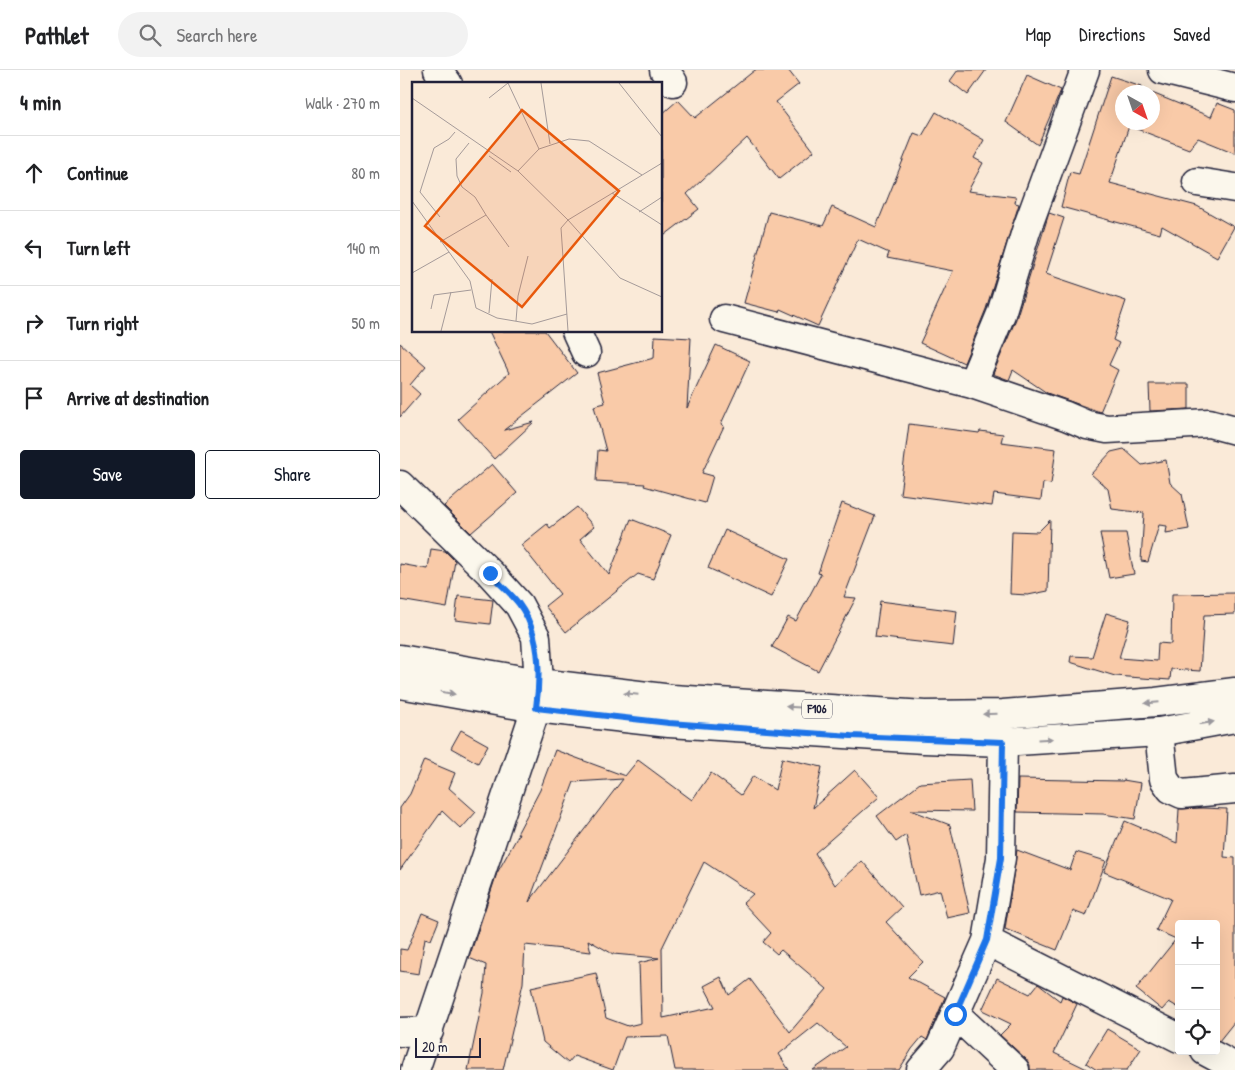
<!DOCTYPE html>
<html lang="en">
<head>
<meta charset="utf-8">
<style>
  :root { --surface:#fff; --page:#f2f2f2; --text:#202124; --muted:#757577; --line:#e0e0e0; --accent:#111827 }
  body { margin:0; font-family:"Patrick Hand",sans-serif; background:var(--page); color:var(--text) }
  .controls { position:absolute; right:15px; bottom:15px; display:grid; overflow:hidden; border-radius:5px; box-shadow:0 5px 20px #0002 }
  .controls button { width:45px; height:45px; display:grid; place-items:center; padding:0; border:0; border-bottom:1px solid var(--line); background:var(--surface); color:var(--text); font:25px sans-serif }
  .compass { position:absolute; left:715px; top:15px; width:45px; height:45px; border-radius:50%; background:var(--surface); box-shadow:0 5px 20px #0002; rotate:140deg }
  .scale { position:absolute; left:15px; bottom:12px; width:66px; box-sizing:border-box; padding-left:5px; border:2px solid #22223b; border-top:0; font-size:14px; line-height:18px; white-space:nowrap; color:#22223b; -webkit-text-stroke:4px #fbf7ec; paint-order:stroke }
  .stop { position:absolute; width:15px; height:15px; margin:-11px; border:4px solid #1a73e8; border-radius:50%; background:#fff }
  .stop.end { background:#1a73e8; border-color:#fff; box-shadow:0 1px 5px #0008 }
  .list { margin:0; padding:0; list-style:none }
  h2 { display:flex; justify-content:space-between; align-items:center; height:65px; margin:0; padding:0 20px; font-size:21px }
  h2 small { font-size:16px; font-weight:400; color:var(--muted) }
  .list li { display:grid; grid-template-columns:32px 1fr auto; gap:15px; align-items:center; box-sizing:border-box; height:75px; padding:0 20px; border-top:1px solid var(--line) }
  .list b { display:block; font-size:19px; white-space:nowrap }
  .list em { font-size:16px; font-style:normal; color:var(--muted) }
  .actions { display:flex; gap:10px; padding:15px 20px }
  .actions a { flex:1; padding:11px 0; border:1px solid var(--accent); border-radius:5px; text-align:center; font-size:18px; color:var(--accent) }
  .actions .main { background:var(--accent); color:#fff }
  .icon { flex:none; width:28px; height:28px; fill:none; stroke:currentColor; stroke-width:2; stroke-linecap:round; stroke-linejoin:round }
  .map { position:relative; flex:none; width:835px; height:1000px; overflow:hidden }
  header { display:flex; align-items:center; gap:30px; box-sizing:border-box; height:70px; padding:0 25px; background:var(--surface); border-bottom:1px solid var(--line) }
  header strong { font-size:24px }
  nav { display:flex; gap:28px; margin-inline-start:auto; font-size:18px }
  .search { width:350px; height:45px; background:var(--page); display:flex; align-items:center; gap:12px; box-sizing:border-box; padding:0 18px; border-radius:28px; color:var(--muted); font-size:19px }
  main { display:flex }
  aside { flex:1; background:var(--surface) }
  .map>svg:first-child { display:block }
</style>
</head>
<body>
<header>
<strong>Pathlet</strong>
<div class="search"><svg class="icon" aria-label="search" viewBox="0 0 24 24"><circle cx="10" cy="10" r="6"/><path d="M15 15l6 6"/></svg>Search here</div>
<nav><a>Map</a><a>Directions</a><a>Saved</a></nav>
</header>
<main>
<aside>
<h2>4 min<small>Walk · 270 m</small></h2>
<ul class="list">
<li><svg class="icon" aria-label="ahead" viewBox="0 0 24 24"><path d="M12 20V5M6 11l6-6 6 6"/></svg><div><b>Continue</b></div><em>80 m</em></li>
<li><svg class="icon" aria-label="left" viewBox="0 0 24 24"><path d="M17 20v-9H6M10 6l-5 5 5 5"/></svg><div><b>Turn left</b></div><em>140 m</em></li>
<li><svg class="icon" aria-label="right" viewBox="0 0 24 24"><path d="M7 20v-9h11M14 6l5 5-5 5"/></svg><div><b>Turn right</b></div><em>50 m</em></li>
<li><svg class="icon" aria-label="arrive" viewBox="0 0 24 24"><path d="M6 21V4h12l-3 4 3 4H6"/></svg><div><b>Arrive at destination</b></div></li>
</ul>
<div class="actions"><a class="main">Save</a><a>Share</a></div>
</aside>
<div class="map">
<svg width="835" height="1000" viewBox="0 0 835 1000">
  <rect width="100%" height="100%" fill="#faead8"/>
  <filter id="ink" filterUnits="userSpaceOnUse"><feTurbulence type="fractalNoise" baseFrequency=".02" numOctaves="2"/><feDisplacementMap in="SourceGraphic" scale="10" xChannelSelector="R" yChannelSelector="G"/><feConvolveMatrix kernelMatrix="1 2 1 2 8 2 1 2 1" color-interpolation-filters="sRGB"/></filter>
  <g filter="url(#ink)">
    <path fill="#f9caa8" stroke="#22223b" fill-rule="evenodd" d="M355 0H388L399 14 376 32 414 81 379 109 347 68 287 124 299 139 261 168V45L278 30 295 48Z
      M558 0H586L568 25 550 11Z
      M627 5 661 20 638 75 606 52Z
      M711 6 742 16V19L751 22H722V52H752V23L811 47 817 33 835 40V83L798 68 789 79 729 56 710 113 797 136 834 157 817 187 762 156 760 164 661 137 670 102 679 104Z
      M536 42 584 70 574 88 583 93 568 121 616 127 615 133 619 134 586 239 564 293 520 273 553 201 487 188 489 183 458 169 418 256 380 239 379 242 344 233 369 142 423 156 432 137 476 157 514 63 522 66Z
      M649 143 664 148 646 204 726 231 713 270 719 273 709 295 718 300 700 342 647 323 613 300 609 310 593 304 616 249Z
      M89 261H145L177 303 104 360 134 352 94 389 58 349 109 303Z
      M255 266 291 268 287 338 316 275 350 291 321 354 324 356 302 403 313 406 305 433 244 416 245 414 196 411 198 380 206 381 194 336 205 333 197 303 254 288Z
      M0 273 26 296 10 315 20 324 0 347Z
      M749 314H789V339L750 341Z
      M509 354 579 363 580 361 603 364 601 372 656 379 651 414 643 413 641 430 594 424 592 436 500 424Z
      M724 379 742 395 766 390 770 413 782 424 789 459 766 463 767 456 759 455 748 492 741 491 744 443 712 439 708 419 691 404 711 382Z
      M92 394 117 423 71 463 44 436Z
      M442 433 475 446 444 527 456 528 418 601 372 577 388 547 396 551 421 504 418 503Z
      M177 437 194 457 180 469 209 505 231 449 271 465 253 509 238 504 166 562 145 536 160 524 121 475 147 454 150 458Z
      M650 450 648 521 628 525 610 524 612 461 638 462Z
      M325 460 389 489 371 527 308 498Z
      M700 463H726L734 504 709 508Z
      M31 479 45 481 55 491 47 538 0 530V494L28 499Z
      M835 523V544L804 545 800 601 771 599 770 610 715 606 670 592 671 586 692 587 706 543 730 550 719 588 757 591 758 573 771 574 772 524Z
      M58 526 93 530 90 554 55 550Z
      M480 531 557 541 553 576 475 567Z
      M61 660 88 675 78 693 51 678Z
      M155 680 225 706 238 690 292 730 311 703 341 725 353 706 375 720 382 688 422 697 413 738 455 700 479 727 415 783 435 815 462 791 502 837 486 852 523 892 508 907 545 927 527 970 522 967 512 979 499 1000H413L446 977 418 953 379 984 389 1000H275L268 966 225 967 213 1000 174 986 168 993 143 972 131 917 196 903 206 948 228 956 241 953 239 893 259 888 213 884 188 870 191 882 125 875 123 913 103 1000H68L84 923 86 895 69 888 97 803 119 764H117L140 720ZM223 709 129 832 174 712ZM304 792 353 824 343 833 371 863 363 872 377 884 381 880 427 919 390 962 350 909 329 925 321 907 304 916 315 937 263 948 262 878Z
      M24 690 55 703 49 718 76 742 61 759 42 741 0 800V738L10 724Z
      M618 709 723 711V710L741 713 735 749 703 744 617 742Z
      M570 710 572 741 511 740 550 755 570 843 547 848 540 820 519 825 506 765 496 772 477 746 520 713Z
      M802 738 827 739 824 787 835 788V951L819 971 816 969V854H779V938L769 932 762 940 736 919 776 869 756 860 771 829 704 802 725 751 777 773 779 739Z
      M617 780 670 800 676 782 706 791 686 846 673 841 657 880 605 859Z
      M22 843 39 850 31 870 25 868 19 904 0 901V879L7 880Z
      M597 908 630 924 638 914 660 931 662 926 677 934 654 983 689 1000H630V995L626 989 600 965 611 954 582 940Z
      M707 959 741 979 727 1000H697L686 993Z"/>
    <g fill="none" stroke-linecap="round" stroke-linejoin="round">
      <defs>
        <path id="minor" d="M38 0 48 14
          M264 0 273 12
          M763 0 835 18
          M797 112 835 118
          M324 249 572 314 601 244 626 161 685 0
          M176 261 186 283
          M572 314 666 346 687 355 707 359 809 353 835 360
          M0 415 90 503 119 535 136 567 139 613 136 638 15 1000
          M759 662 764 709 771 719 782 724 835 719
          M587 871 779 968
          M555 944 615 1000
          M0 962 29 961
          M805 981 835 997
          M521 1000 540 978 587 871 601 788 603 672"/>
        <path id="major" d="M0 589 139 613 272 629 525 645 603 644 756 632 835 622
          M0 614 136 638 269 653 524 669 603 672 759 662 835 648"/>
      </defs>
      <use href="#minor" stroke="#22223b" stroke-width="31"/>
      <use href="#major" stroke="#22223b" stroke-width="31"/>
      <use href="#minor" stroke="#fbf7ec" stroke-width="28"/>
      <use href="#major" stroke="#fbf7ec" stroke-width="28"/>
    </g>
    <defs><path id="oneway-solid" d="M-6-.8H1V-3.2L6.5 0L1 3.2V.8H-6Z" transform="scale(1.25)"/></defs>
    <g fill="#99979c">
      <use href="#oneway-solid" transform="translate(48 623) rotate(10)"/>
      <use href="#oneway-solid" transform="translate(231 624) rotate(-174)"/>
      <use href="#oneway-solid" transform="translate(752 633) rotate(175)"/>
      <use href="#oneway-solid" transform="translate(393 637) rotate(-176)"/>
      <use href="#oneway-solid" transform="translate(590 644) rotate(179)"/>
      <use href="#oneway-solid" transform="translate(807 653) rotate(-10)"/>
      <use href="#oneway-solid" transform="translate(645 669) rotate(-4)"/>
    </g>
  </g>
  <g fill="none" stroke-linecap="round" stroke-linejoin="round" filter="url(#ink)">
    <path stroke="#1a73e8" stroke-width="6" d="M90 503C99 514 111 523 119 534 141 564 141 603 136 638L269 653 451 666 603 672 601 788 587 870 555 944"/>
  </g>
  <g text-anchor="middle" stroke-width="4.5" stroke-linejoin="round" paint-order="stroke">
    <rect fill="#fbf7ec" stroke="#636270" stroke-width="1" x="402" y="629.5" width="30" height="19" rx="4"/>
    <g font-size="12" font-weight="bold" fill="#22223b">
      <text x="417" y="643">F106</text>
    </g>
  </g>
  <g transform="translate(12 12)">
    <rect width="250" height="250" fill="#faead8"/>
    <path fill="none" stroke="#a49a99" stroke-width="1" d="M96 1 127 67M129 1 138 62M207 1 250 55M0 16 106 89 156 138 208 196 250 215M77 16 96 1M57 61 44 77 45 94 50 105 63 115 74 133M77 74 99 90M106 89 127 67 157 57 177 59 230 93M200 111 250 143M227 130 250 115M28 135 8 110 22 66 37 57 43 50M28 160 74 133 97 165M37 170 58 199 64 226 85 236 120 242 155 232M0 191 37 170 0 119M19 227 22 213 59 208M77 231 80 197M104 239 106 214 116 174M29 249 39 210M156 249 149 146 156 138 250 81"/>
    <path fill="#e8590c" fill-opacity="0.15" stroke="#e8590c" stroke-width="2.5" d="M110 28 207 109 110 225 13 144Z"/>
    <rect width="250" height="250" fill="none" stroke="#22223b" stroke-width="2.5"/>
  </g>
</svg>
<div class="controls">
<button>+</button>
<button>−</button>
<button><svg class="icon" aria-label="locate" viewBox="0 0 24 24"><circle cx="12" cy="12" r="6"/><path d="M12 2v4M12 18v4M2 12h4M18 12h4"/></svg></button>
</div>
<svg class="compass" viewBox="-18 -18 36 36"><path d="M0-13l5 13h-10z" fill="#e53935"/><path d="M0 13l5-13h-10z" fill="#757577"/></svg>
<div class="scale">20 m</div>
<div class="stop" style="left:555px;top:944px"></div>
<div class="stop end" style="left:90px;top:503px"></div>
</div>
</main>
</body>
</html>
